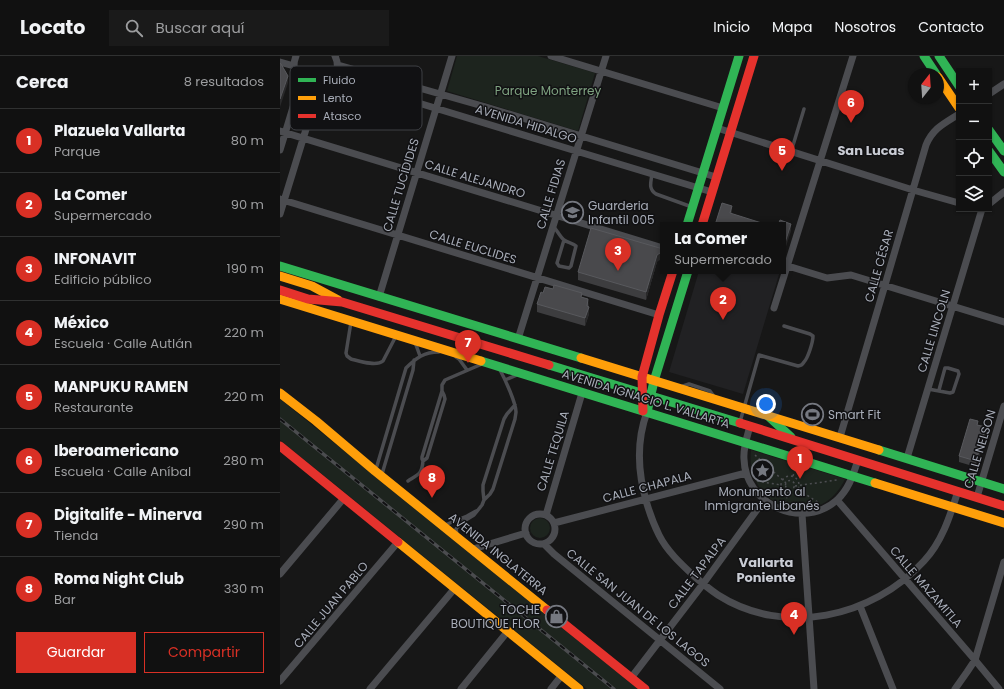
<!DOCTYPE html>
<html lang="es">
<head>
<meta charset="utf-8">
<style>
  :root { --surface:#111; --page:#1a1a1a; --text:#f1f3f6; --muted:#9c9d9f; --line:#303131; --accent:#d93025 }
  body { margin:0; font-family:Poppins,sans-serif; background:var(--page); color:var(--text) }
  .controls { position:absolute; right:12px; top:12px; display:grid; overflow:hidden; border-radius:0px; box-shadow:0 1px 3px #0004 }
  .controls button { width:36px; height:36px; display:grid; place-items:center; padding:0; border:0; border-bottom:1px solid var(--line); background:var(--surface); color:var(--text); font:20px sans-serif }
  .compass { position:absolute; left:628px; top:12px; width:36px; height:36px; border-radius:50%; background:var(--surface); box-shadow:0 1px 3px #0004; rotate:17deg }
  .you { position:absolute; left:486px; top:348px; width:14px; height:14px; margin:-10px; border:3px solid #fff; border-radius:50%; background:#1a73e8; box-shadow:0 0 0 6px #1a73e833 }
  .badge { display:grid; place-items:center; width:26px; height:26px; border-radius:50%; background:var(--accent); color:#fff; font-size:13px; font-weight:700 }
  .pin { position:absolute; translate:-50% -33px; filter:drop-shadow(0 1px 2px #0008) }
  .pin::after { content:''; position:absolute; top:21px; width:14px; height:12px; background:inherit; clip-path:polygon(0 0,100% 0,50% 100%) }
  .popup { position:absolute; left:380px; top:166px; width:126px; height:52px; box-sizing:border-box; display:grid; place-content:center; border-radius:0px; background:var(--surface); filter:drop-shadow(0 1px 3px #0005); font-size:13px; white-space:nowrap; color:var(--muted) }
  .popup b { font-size:15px; color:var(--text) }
  .popup::after { content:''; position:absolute; left:50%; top:100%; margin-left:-8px; border:8px solid transparent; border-top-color:var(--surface) }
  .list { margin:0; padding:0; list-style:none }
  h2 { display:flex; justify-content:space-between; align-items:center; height:52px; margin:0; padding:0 16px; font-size:17px }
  h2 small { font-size:13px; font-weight:400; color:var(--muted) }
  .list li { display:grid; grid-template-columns:26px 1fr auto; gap:12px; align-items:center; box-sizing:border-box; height:64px; padding:0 16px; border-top:1px solid var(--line) }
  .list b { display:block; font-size:15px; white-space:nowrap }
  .list p { margin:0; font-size:13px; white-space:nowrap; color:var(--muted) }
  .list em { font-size:13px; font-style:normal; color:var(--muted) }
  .actions { display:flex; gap:8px; padding:12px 16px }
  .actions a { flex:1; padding:9px 0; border:1px solid var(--accent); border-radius:0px; text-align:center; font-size:14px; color:var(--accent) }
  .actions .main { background:var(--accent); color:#fff }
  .icon { flex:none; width:22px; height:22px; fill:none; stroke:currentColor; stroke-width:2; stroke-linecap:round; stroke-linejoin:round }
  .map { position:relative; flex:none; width:724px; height:633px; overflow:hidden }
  header { display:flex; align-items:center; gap:24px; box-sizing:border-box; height:56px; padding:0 20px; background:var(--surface); border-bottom:1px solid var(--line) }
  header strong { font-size:19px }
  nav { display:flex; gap:22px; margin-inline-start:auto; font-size:14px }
  .search { width:280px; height:36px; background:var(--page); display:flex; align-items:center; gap:10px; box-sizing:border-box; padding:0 14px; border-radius:0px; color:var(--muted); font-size:15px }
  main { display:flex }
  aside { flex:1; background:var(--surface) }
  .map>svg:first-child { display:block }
</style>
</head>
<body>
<header>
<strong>Locato</strong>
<div class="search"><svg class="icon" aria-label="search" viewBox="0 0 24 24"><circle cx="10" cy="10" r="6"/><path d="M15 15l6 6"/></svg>Buscar aquí</div>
<nav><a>Inicio</a><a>Mapa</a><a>Nosotros</a><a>Contacto</a></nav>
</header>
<main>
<aside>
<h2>Cerca<small>8 resultados</small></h2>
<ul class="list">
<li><span class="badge">1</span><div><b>Plazuela Vallarta</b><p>Parque</p></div><em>80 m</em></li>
<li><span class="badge">2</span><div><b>La Comer</b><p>Supermercado</p></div><em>90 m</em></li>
<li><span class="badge">3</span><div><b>INFONAVIT</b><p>Edificio público</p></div><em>190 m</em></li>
<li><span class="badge">4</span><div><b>México</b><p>Escuela · Calle Autlán</p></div><em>220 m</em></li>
<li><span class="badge">5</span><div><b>MANPUKU RAMEN</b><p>Restaurante</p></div><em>220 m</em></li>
<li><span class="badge">6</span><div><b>Iberoamericano</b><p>Escuela · Calle Aníbal</p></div><em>280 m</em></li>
<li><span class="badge">7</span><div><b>Digitalife - Minerva</b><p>Tienda</p></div><em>290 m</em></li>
<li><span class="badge">8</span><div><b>Roma Night Club</b><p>Bar</p></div><em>330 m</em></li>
</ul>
<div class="actions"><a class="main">Guardar</a><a>Compartir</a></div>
</aside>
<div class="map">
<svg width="724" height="633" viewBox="0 0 724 633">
  <rect width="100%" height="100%" fill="#171717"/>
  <path fill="#212123" d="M419 215H500L463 338 389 316Z"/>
  <path fill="#1d241e" d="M177 0H258L315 17 298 75 167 35Z
    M0 343 358 633H307L0 384Z
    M471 394 565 423C540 477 464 453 471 394Z
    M250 472a10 10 0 1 1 20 0a10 10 0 1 1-20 0Z"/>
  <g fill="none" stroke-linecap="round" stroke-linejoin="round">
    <path stroke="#4d4e52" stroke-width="1.5" stroke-dasharray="2 3" stroke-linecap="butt" d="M475 399 506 427
      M501 429a9 9 0 1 1 18 0a9 9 0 1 1-18 0Z
      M513 420 516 411
      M505.5 429a4.5 4.5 0 1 1 9 0a4.5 4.5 0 1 1-9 0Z
      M477 425 501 429
      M515 430 557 424
      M519 434 539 447
      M505 447 509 434"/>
    <path stroke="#4b4c50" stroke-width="3.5" d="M511 96 524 53
      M372 118C371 126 368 133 376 138L412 151
      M273 170C277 174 280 181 284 184 288 187 293 187 296 190L291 210 289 212 279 210 277 207 284 184
      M71 266 66 297 67 300 71 303C79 305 96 311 103 305L116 280
      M134 286 136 289 140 300
      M176 301 179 303 187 314
      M225 324 237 319
      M403 330 409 328 430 335 433 339
      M648 333 670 337 673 336 679 318 678 315 668 312H665L659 334
      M460 366 479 299 518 310C522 309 522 309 524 306 528 302 533 286 533 280L530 278 504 270
      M143 405 147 402 165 343 164 339 162 335
      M96 413 126 312C136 302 144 296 159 296
      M102 418 133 314 134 304
      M128 425C139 418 142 418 143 405L142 403V401L162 335V329L165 324 202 308
      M204 444 203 435V429L224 363 227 358 235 349
      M165 469 187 460 196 455
      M177 478 176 473 181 467 194 459 202 449 204 444 210 438 213 433 235 363C235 362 236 357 236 356 236 347 225 323 220 314"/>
    <path stroke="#4b4c50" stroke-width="7" d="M16 0C5 28 44 44 56 18 58 12 58 6 55 0
      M271 0 443 52
      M0 6 14 10
      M58 9 206 51 436 121
      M54 22 109 38 296 95 432 136
      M709 38 724 28
      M437 72 633 134 679 147
      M0 75 383 192
      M0 94 21 25
      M0 143 379 259
      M709 148 724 136
      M0 158 39 31
      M508 210 547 222 571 219 724 266
      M99 241 172 0
      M494 252 573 0
      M238 283 326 0
      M367 356C356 386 358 418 367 448 370 458 374 469 379 479 387 495 401 508 414 520 422 527 429 533 438 539 504 581 592 562 644 505 662 486 670 460 678 435
      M470 370C467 381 463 392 464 403 465 448 522 475 557 444 569 433 573 419 578 404
      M560 381 605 229 646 89C653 72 665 67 679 58
      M627 402 702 153
      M697 441 724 350
      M557 444 695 604 719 633
      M522 458 534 633
      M245 473a15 15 0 1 1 30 0a15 15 0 1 1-30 0Z
      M266 459 302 337
      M274 467 466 417
      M264 488 274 498 440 633
      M193 493 246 477
      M0 518 64 442
      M580 550 613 633
      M351 622 423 528 484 444
      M0 625 118 486
      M90 633 175 532
      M181 633 228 575
      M271 633 282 619
      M675 633 687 616 695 604 724 506"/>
    <path stroke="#30b455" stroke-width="9" d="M644 0 656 18
      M659 0 679 30
      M709 74 724 95
      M709 95 724 116
      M407 169 459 0
      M0 210 301 302
      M201 305 595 427
      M269 309 460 367
      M367 356 374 325 408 215
      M487 359 511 381
      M599 394 724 433"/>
    <path stroke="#ff9f0a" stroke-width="9" d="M658 21 679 52
      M0 220 32 230 58 244
      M0 243 201 305
      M301 302 599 394
      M0 337 36 365 95 415 267 554
      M595 427 724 467
      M118 486 299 633"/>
    <path stroke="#e5322d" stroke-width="9" d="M422 169 474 0
      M0 234 28 243 62 246 269 309
      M363 355 362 321 379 259 393 215
      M460 367 724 450
      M0 390 118 486
      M267 554 365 633"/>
    <defs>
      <path id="rail" d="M0 363 334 633"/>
    </defs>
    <use href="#rail" stroke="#4b4c4f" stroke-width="3.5"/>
    <use href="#rail" stroke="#111113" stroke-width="2" stroke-dasharray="6" stroke-linecap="butt"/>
  </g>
  <path fill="#3d3d3f" d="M377 206 366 244 298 224V216Z
    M302 242 308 243 309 258 305 270 257 256V248Z
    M698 369 706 377 696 411 679 406V400Z"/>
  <path fill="#29292a" d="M8 20V27L0 51V43Z
    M452 150V157L450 164V157Z
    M511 168V175L503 200V193Z
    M383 195V202L377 206 366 244V236L377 199Z
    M309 251V258L305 270V262Z
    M706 371V377L696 411V405Z"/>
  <path fill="#49494c" stroke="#58595d" d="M0 7 1 8 8 20 0 43Z
    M442 147 452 150 450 157 488 169H435Z
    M500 164 511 168 503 193V169H498Z
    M311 172 383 193V195L377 199 366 236 298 216Z
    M274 229 302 237 301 241 308 243 307 250 309 251 305 262 257 248 261 236 263 237 265 231 273 233Z
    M690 363 698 365 697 369 706 371 696 405 679 400Z"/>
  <defs>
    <symbol id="school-ring" viewBox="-11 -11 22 22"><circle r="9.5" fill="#111113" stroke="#757880" stroke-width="1.5"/><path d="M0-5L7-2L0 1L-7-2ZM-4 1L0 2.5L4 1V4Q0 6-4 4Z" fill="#757880"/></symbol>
    <symbol id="stadium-ring" viewBox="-11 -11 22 22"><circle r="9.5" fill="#111113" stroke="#757880" stroke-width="1.5"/><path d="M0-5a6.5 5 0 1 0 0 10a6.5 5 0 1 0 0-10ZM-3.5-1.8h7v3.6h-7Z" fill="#757880"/></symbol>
    <symbol id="sight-ring" viewBox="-11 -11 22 22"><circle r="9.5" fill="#111113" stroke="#757880" stroke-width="1.5"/><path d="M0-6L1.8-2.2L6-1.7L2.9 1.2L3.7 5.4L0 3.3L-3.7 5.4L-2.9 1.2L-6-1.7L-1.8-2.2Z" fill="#757880"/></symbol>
    <symbol id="shop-ring" viewBox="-11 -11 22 22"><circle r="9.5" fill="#111113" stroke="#757880" stroke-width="1.5"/><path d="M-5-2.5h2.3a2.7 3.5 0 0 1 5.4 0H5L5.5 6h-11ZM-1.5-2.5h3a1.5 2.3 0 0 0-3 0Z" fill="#757880"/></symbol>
  </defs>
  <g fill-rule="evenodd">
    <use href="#school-ring" x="280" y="144" width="25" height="25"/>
    <use href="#stadium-ring" x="520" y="346" width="25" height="25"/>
    <use href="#sight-ring" x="470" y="402" width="25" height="25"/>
    <use href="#shop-ring" x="264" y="548" width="25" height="25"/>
  </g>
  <g text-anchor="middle" stroke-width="3" stroke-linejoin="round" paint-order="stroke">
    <g font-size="12" fill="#7fa381" stroke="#111113">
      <text x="268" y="39">Parque Monterrey</text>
    </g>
    <g font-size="12" fill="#a8adb8" stroke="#111113">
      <text transform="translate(246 68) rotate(17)" y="4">AVENIDA HIDALGO</text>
      <text transform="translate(195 123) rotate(17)" y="4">CALLE ALEJANDRO</text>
      <text transform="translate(121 129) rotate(-73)" y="4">CALLE TUCÍDIDES</text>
      <text transform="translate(271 138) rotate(-73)" y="4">CALLE FIDIAS</text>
      <text transform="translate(193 191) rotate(17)" y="4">CALLE EUCLIDES</text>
      <text transform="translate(599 210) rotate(-74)" y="4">CALLE CÉSAR</text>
      <text transform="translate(654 275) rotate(-73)" y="4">CALLE LINCOLN</text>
      <text transform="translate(366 343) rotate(17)" y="4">AVENIDA IGNACIO L. VALLARTA</text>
      <text transform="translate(700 393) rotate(-73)" y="4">CALLE NELSON</text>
      <text transform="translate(273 395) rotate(-73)" y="4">CALLE TEQUILA</text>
      <text transform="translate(367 431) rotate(-15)" y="4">CALLE CHAPALA</text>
      <text transform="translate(218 498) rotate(39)" y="4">AVENIDA INGLATERRA</text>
      <text transform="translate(417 517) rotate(-53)" y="4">CALLE TAPALPA</text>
      <text transform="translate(646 531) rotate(49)" y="4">CALLE MAZAMITLA</text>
      <text transform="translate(51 549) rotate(-50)" y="4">CALLE JUAN PABLO</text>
      <text transform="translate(358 552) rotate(39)" y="4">CALLE SAN JUAN DE LOS LAGOS</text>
    </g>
    <g font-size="12" fill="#a8adb8" stroke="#111113" text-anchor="start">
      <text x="308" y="154">Guarderia<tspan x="308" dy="14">Infantil 005</tspan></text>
      <text x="548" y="363">Smart Fit</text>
      <text x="482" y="440" text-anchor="middle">Monumento al<tspan x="482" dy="14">Inmigrante Libanés</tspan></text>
      <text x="260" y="558" text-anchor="end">TOCHE<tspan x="260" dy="14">BOUTIQUE FLOR</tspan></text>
    </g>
    <g font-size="13" font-weight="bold" fill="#c9ccd4" stroke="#111113">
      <text x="591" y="99">San Lucas</text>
      <text x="486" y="511">Vallarta<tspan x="486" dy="15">Poniente</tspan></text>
    </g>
  </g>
  <rect x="10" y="10" width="132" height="64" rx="6" fill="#111113" stroke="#3e4045" stroke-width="1"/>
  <rect x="18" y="22" width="18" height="4" fill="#30b455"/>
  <rect x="18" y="40" width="18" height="4" fill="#ff9f0a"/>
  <rect x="18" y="58" width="18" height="4" fill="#e5322d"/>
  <g font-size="11" fill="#a8adb8">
    <text x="43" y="28">Fluido</text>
    <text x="43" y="46">Lento</text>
    <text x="43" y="64">Atasco</text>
  </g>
</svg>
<div class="controls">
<button>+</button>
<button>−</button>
<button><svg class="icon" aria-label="locate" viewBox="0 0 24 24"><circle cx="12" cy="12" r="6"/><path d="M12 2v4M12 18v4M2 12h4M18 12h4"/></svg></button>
<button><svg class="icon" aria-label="layers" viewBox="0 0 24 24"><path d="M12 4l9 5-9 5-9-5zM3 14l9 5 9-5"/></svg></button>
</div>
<svg class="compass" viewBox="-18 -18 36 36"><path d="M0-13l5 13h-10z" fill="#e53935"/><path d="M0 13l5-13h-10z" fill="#9c9d9f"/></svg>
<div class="you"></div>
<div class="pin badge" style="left:520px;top:423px">1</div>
<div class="pin badge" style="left:443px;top:264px">2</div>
<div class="popup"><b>La Comer</b>Supermercado</div>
<div class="pin badge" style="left:338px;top:215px">3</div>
<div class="pin badge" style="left:514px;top:579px">4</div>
<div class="pin badge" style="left:502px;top:115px">5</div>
<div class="pin badge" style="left:571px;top:67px">6</div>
<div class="pin badge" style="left:188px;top:307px">7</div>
<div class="pin badge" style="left:152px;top:442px">8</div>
</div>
</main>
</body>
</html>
